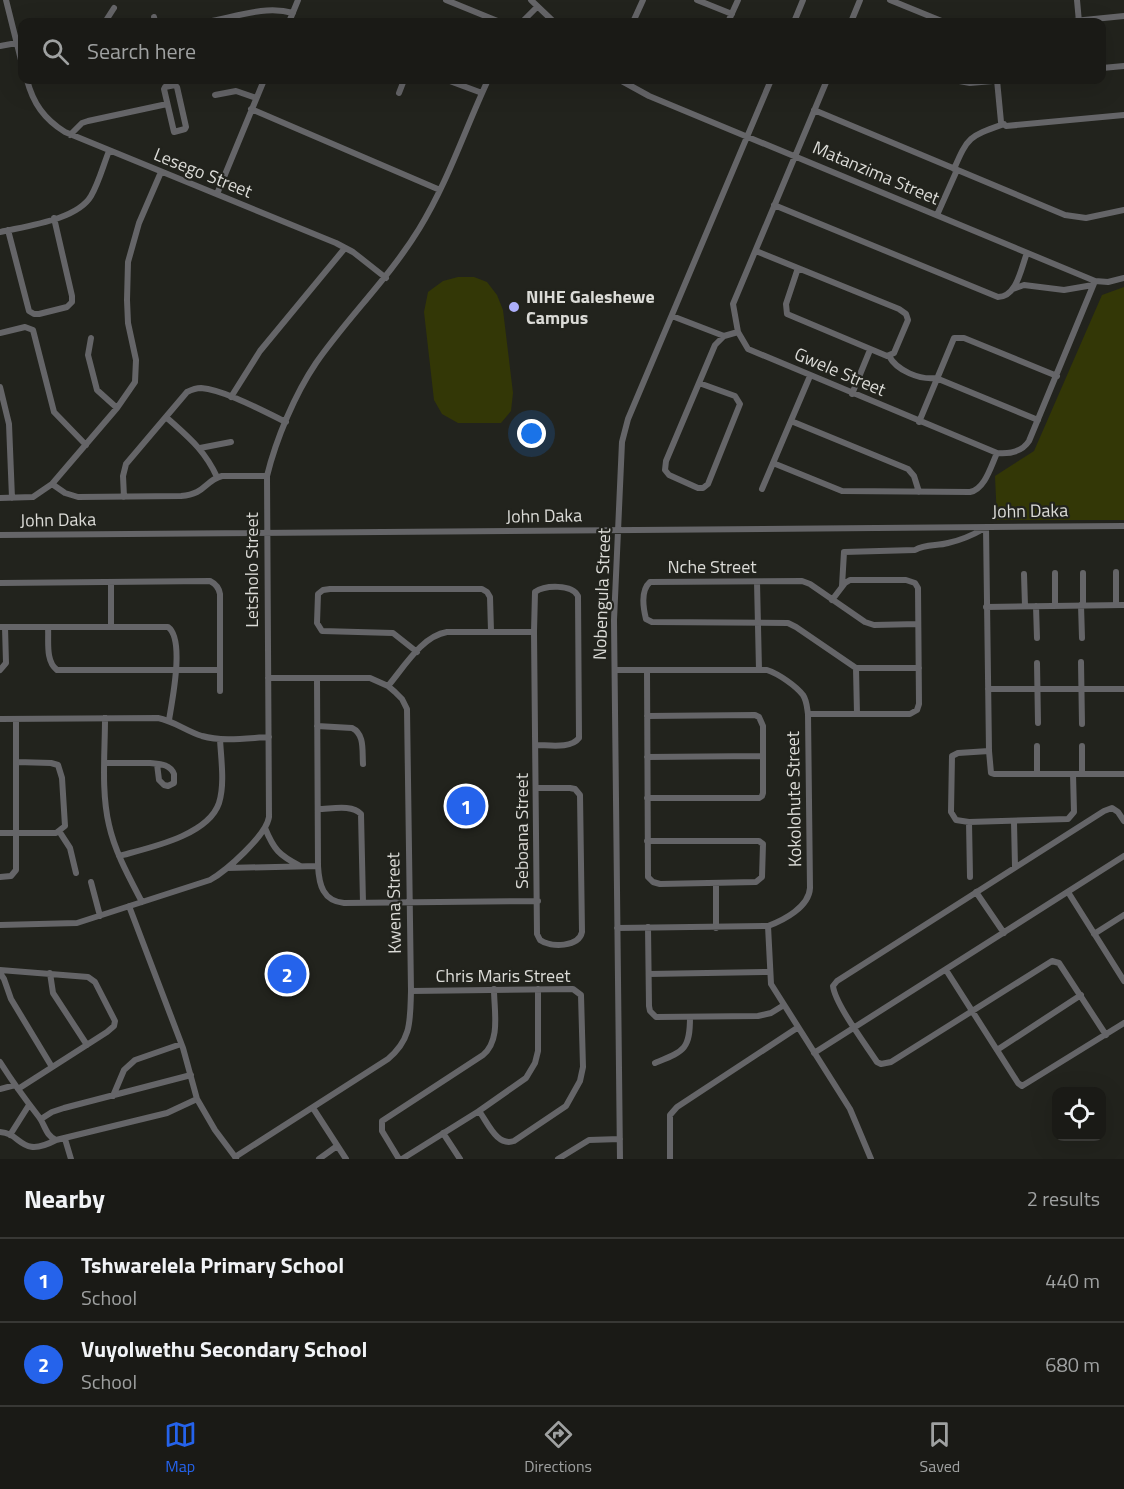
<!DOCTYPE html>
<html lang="en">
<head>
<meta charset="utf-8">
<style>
  :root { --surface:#1a1a16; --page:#23231f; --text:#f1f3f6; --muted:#9fa1a1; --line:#383835; --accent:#2563eb }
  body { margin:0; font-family:"Titillium Web",sans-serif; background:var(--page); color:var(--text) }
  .controls { position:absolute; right:18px; bottom:18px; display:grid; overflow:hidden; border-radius:12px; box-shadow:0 6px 24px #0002 }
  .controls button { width:54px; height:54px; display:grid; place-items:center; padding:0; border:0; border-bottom:2px solid var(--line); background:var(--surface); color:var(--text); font:30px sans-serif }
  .you { position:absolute; left:532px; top:434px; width:21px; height:21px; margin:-15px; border:4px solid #fff; border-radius:50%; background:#1a73e8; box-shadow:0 0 0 9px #1a73e833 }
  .badge { display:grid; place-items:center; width:39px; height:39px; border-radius:50%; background:var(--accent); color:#fff; font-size:20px; font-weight:700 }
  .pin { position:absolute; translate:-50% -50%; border:3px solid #fff; box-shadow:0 2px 6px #0006 }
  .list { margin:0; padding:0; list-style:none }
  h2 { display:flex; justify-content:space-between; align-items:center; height:78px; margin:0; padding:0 24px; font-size:26px }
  h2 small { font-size:20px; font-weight:400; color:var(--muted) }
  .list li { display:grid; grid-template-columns:39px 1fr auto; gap:18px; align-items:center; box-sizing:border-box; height:84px; padding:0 24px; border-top:2px solid var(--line) }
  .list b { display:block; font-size:22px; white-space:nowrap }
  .list p { margin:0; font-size:20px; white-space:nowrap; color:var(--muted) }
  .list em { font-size:20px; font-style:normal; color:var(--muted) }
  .icon { flex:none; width:33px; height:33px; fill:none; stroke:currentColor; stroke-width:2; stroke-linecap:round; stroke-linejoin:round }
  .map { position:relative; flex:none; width:1124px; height:1159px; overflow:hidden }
  .search { position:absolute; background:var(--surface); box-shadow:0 6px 24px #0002; left:18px; right:18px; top:18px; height:66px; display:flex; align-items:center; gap:15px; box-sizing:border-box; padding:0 21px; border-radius:12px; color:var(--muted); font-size:22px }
  .sheet { height:246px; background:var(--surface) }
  nav { display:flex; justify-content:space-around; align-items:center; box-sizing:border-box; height:84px; border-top:2px solid var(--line); background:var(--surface); font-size:16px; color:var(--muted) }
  nav a { display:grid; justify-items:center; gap:3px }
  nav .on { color:var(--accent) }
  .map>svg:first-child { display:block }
</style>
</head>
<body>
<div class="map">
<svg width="1124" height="1159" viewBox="0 0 1124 1159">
  <rect width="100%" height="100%" fill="#22231d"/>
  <path fill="#333706" d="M458 277H474L487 282 497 295 503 310 513 393 511 411 501 423H458L442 414 434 400 424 312 428 292 443 281Z
    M1124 287V520H997L995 476 1034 451 1102 295Z"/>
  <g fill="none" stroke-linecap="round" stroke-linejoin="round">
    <path stroke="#656568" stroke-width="6" d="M6 0 22 64
      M446 0 500 22
      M531 0 554 22
      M697 0 732 14
      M890 0 944 22
      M1077 0 1079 22
      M154 17 155 22
      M105 22 114 8
      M207 22C235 17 265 5 293 13
      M289 22 298 0
      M522 22 537 7
      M633 22 643 0
      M728 22 738 0
      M794 22 803 0
      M851 22 860 0
      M1064 22 1124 16
      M0 46 22 42
      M1102 68 1124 66
      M27 80C33 103 44 119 65 132L336 243 353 252 386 278
      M447 80 482 93
      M620 80 649 96 1095 281 1108 282 1124 278
      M827 80 733 304 738 332 748 349 997 453C1009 454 1022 452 1029 441L1095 281
      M954 80 970 83 1004 80
      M997 80 1001 122 1006 126 1124 115
      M175 85 177 87 186 127 185 129 174 132 164 89 165 87Z
      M399 93 404 80
      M215 95 236 91 256 98
      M251 109 440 190
      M814 110 1065 215 1086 218 1124 210
      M70 135 82 123 88 121 167 104
      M954 169C968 136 970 136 1004 124
      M217 194 264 80
      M774 205 998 297C1017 297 1021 268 1027 253
      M937 215 957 170
      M8 230 29 311 34 314H39L67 307 72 302V296L54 218
      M0 232C26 226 77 220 91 196 99 182 103 166 109 151
      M756 251 899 309 906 314 908 320 894 353 887 356 787 314 786 304 798 268
      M1013 289 1024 285 1064 290 1093 285
      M672 316 724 336
      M0 333 25 327 33 330 54 412 86 445
      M91 338 88 355 97 390 117 408
      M889 356C897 371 920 380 936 378L1038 420
      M699 383 735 396 740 404 708 484 703 488H698L669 475 665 470 666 461 715 345 724 336 738 332
      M0 387 9 424 12 498
      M852 394 870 350
      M231 397 260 351 345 248
      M166 417C188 437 204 449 217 477
      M791 421 908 469 914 476 919 492
      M919 422 954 338H964L1057 376
      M200 448 231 442
      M773 463 842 491 970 492C985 489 991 466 997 453
      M52 484 65 493 78 497 181 496C206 494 204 481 222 476H267
      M762 489 810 376
      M124 497 123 476 126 464 187 392C191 390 196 388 201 388 225 390 263 411 286 422
      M0 498 33 497 52 484 117 408 135 382 136 360 128 323 127 300 128 262 139 223 161 172
      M986 527 989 751 991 773 994 774H1124
      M0 535 1124 526
      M1116 572V605
      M1055 573V605
      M1083 573V605
      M1024 574 1025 606
      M111 582V626
      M757 582 759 670
      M0 583 210 581C216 584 219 588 220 594V691
      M842 586 844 552 915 550C925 544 937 546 948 543 962 540 973 535 985 528
      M1081 605 1082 638
      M1036 606 1037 638
      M986 607 1124 605
      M918 624 874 625 865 622 810 584 802 581 650 582C641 590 643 607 646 619L652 622 788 623 796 627 856 668H919
      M0 627H168C185 639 172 701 169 720
      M48 627C49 640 45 661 57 670H220
      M417 652 393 633 322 631 317 623 318 594 323 590 330 589H482L487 592 490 597 491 631
      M1081 662 1082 724
      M1037 663 1038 723
      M856 668 857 714
      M0 670 6 663 5 627
      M615 670H767C779 674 796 686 803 695 807 701 807 708 808 714L810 888C809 907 784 920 768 926L617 928
      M317 678 318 866C319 885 323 901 344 903L538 901
      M388 686C404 667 422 636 447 632H534
      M988 689H1124
      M808 714H910L917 710 919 704 918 588 915 583 906 580H850L845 583 832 600
      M105 718C105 753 101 791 109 825 115 852 129 877 142 902
      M0 719 158 718C174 721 186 731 202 736 223 742 248 738 269 737
      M317 726 352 728C365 734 362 751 363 764
      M536 745C549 745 571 749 579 738L578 596C572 584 545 585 535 592L534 632 537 934 540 940C551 948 579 947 582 932L580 795 575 789 570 788H537
      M1082 746V774
      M989 751 958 753 952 756 951 812 956 820 969 822 1068 819 1074 812 1073 774
      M647 757 762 756
      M105 763H150C160 764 170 764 174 774V783L168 786 164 785 159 780 157 764
      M1037 774V746
      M647 798H759L762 796 763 793V726L759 717 755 715 647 716
      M318 809C331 809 352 804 361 814L363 903
      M969 822 970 877
      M1014 822 1015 867
      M265 828C274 850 279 855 300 866
      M59 831 70 848 76 873
      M0 833H56L65 826 62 778 58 765 51 763 17 762
      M647 841H759L763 844 762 877 756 882 660 884 653 882 648 877 647 671
      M119 856C148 848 208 836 219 803 225 784 221 759 220 739
      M227 868 318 866
      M0 877 11 876 16 870V719
      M91 882 100 916
      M716 884V928
      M976 892 1004 933
      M1068 892 1124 981
      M129 906 183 1048 197 1099 215 1130 236 1158
      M0 925 77 923 210 880C226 871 266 836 269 817L267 476C276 439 295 394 316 363 348 317 389 278 419 229 448 182 465 129 488 80
      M768 926 771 984 850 1109 871 1159
      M648 927 649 1006 650 1011 656 1017 758 1016 771 1013 784 1005
      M1094 934 1124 915
      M0 970 88 977 95 982 115 1021 114 1026 107 1032 18 1089
      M946 970 1018 1083 1022 1086 1124 1023
      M0 973 4 979 11 999 52 1067
      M50 973 53 993 87 1045
      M649 974 769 972
      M411 991 573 989 581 995 583 1067 580 1081 566 1106 514 1141C497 1147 488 1123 479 1111
      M1106 1035 1059 963 1052 961 891 1062 881 1064 877 1062C866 1045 835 1004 833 986L837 981 1104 811 1112 808 1118 812 1124 821
      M997 1050 1081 995
      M814 1053 1124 856
      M0 1062C12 1081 25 1099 39 1117 45 1125 46 1136 56 1140L167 1113 197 1099
      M655 1063C684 1051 690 1050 690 1017
      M0 1089 15 1085
      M113 1096 124 1070 135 1060 181 1044
      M313 1108 346 1159
      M41 1119 52 1112 64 1108 191 1075
      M0 1132C22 1133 20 1159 56 1140
      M443 1133 460 1159
      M10 1135 29 1105
      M65 1139 71 1159
      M235 1157 388 1059C412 1039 410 1020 411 991L407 709 402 699 395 692 388 686 370 678H268
      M319 1159 337 1146
      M399 1159 382 1131V1121L483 1055C501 1040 494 1011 494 989
      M402 1159 479 1111 526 1078 535 1063 538 1051V989
      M558 1159 589 1140 620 1139
      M620 1159 614 620 622 442 628 419 771 80
      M670 1159V1115L677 1107 797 1028"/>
  </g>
  <circle fill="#adaffb" stroke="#22231d" stroke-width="2" cx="514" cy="307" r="6"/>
  <g text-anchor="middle" stroke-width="4.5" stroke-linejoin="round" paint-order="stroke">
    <g font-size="18" fill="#dbdbd7" stroke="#22231d">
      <text transform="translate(203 173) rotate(22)" y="6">Lesego Street</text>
      <text transform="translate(876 173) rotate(23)" y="6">Matanzima Street</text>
      <text transform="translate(840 372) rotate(23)" y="6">Gwele Street</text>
      <text transform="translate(1030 511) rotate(-1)" y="6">John Daka</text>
      <text transform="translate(544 516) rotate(-1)" y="6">John Daka</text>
      <text transform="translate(58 520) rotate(-1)" y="6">John Daka</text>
      <text x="712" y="573">Nche Street</text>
      <text transform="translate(252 570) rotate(-90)" y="6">Letsholo Street</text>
      <text transform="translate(602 594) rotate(-88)" y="6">Nobengula Street</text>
      <text transform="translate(794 799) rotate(-91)" y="6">Kokolohute Street</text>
      <text transform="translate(522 831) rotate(-90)" y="6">Seboana Street</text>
      <text transform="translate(394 903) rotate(-91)" y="6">Kwena Street</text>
      <text x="503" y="982">Chris Maris Street</text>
    </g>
    <g font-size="18" font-weight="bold" fill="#dbdbd7" stroke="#22231d" text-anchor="start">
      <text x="526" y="303">NIHE Galeshewe<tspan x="526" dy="21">Campus</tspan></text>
    </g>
  </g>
</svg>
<div class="controls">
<button><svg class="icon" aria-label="locate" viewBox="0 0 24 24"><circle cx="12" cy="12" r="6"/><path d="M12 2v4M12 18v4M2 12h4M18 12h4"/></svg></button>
</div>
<div class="you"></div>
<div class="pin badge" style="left:466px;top:806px">1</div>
<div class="pin badge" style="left:287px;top:974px">2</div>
<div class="search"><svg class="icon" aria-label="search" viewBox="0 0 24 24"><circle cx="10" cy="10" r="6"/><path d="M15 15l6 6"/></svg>Search here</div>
</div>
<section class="sheet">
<h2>Nearby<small>2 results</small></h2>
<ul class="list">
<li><span class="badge">1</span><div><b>Tshwarelela Primary School</b><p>School</p></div><em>440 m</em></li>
<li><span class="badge">2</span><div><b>Vuyolwethu Secondary School</b><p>School</p></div><em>680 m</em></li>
</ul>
</section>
<nav>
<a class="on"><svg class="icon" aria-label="map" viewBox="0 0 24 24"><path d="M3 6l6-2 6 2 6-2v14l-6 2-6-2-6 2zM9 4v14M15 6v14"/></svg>Map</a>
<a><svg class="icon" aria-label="directions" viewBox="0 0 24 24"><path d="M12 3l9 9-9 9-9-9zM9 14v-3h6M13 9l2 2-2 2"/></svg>Directions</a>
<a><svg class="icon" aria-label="saved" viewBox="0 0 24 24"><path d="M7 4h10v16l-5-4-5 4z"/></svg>Saved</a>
</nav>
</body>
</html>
